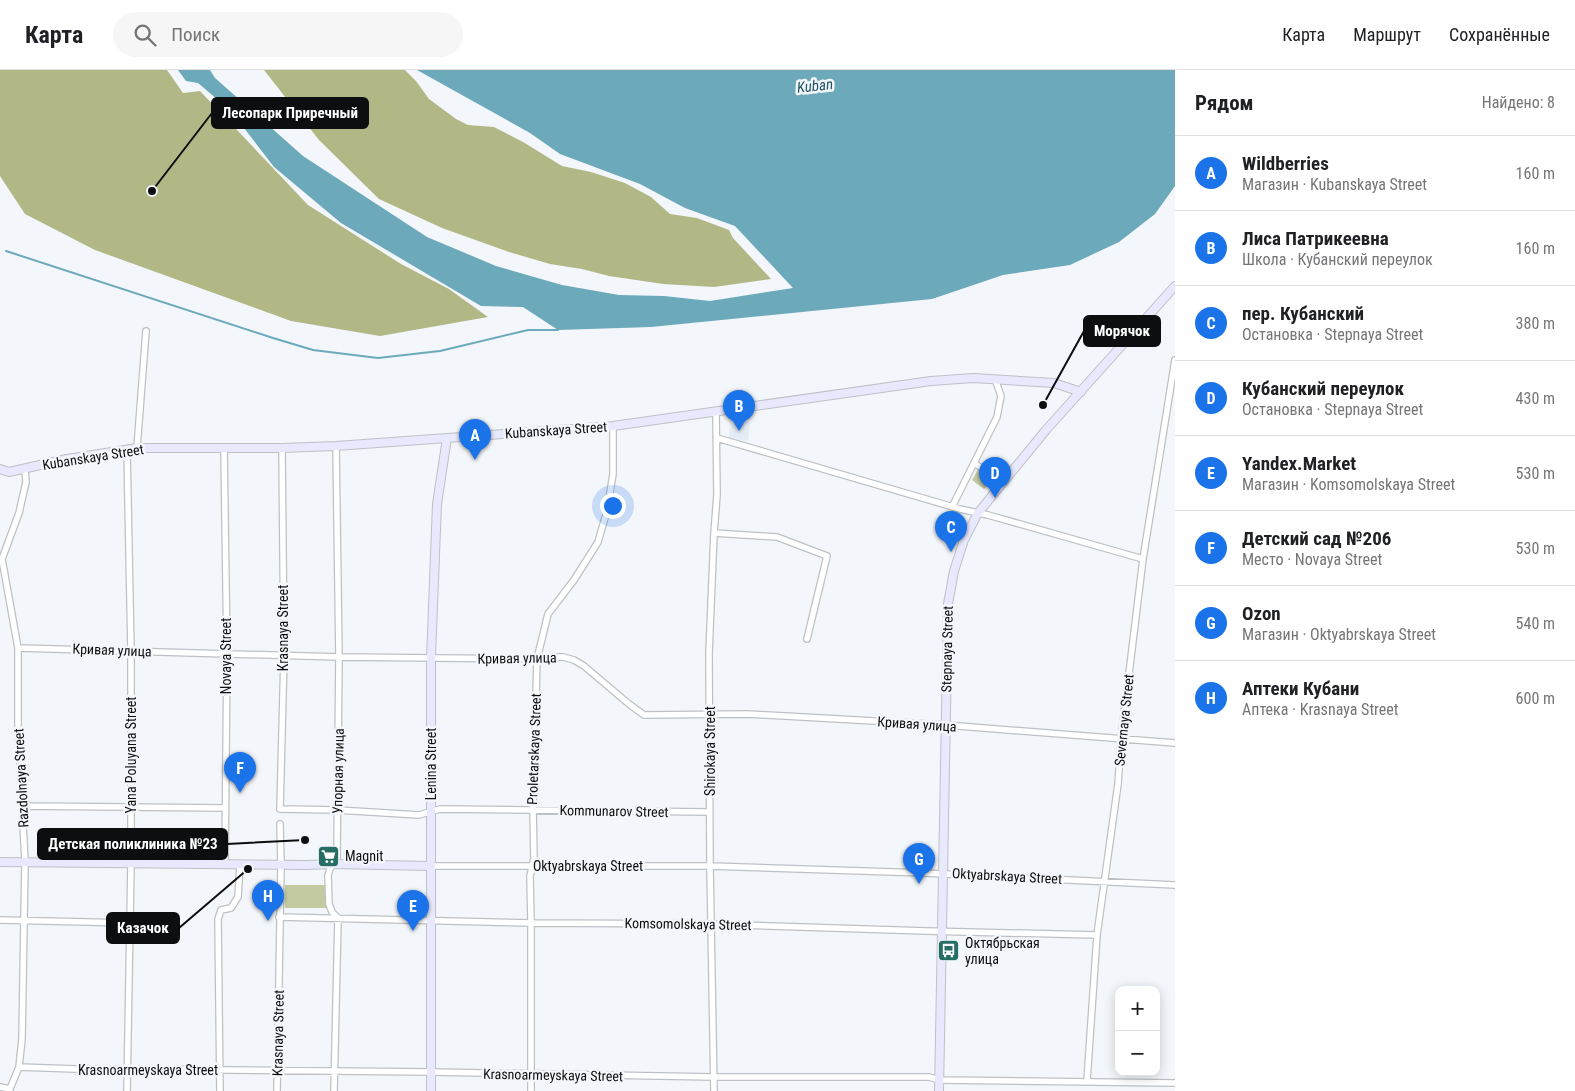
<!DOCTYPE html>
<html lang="ru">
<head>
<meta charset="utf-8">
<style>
  :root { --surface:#fff; --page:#f6f6f6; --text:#202124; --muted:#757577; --line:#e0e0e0; --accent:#1a73e8 }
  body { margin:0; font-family:"Roboto Condensed",sans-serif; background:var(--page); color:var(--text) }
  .controls { position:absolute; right:15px; bottom:15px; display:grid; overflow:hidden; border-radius:10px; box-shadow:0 2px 12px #0003 }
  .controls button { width:45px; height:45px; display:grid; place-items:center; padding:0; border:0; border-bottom:1px solid var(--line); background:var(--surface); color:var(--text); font:25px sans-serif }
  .you { position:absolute; left:612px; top:435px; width:18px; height:18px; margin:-12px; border:4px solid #fff; border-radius:50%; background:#1a73e8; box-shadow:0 0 0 8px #1a73e833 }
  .badge { display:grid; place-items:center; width:32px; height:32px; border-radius:50%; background:var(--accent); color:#fff; font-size:16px; font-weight:700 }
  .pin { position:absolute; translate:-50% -41px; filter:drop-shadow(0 1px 2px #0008) }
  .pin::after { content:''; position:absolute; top:26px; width:18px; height:15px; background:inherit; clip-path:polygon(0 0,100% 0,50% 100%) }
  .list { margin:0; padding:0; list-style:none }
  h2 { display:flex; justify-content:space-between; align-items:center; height:65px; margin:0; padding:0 20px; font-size:21px }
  h2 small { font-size:16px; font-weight:400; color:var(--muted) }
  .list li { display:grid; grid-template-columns:32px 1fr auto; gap:15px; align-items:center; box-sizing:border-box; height:75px; padding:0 20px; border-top:1px solid var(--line) }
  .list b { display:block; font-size:19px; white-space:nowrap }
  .list p { margin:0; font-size:16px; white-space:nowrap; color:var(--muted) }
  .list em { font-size:16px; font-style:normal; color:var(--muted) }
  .icon { flex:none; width:28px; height:28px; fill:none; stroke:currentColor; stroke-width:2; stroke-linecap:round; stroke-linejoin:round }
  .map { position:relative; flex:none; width:1175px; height:1021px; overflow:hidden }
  header { display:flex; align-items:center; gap:30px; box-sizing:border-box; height:70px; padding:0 25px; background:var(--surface); border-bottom:1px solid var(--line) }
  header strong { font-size:24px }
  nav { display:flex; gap:28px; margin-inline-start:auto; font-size:18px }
  .search { width:350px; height:45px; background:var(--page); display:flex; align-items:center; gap:12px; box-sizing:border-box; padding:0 18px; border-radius:28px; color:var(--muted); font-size:19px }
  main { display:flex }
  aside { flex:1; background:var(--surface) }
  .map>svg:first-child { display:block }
</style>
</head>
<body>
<header>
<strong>Карта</strong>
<div class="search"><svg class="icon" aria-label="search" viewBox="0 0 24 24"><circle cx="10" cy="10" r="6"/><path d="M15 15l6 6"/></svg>Поиск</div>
<nav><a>Карта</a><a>Маршрут</a><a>Сохранённые</a></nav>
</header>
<main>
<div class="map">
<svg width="1175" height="1021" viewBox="0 0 1175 1021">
  <rect width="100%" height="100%" fill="#f3f6fa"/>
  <path fill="#e4ecf6" d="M730 350 750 352 748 371 729 369Z"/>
  <path fill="#c3c9a0" d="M979 398 994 409 984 419 972 410Z
    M285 815H328V838H285Z"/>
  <path fill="#b1b886" d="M0 0H167L183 23 200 21 308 135 401 194 449 219 488 247 380 266 291 251 95 180 25 144 0 106Z
    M264 0H405L416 11 429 29 456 49 468 55 494 57 523 72 562 96 591 102 625 113 651 127 670 144 697 148 729 160 733 168 771 209 714 217 663 214 609 206 582 199 550 194 509 182 442 158 379 129 319 70Z"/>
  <path fill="#6ca9bb" d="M178 0H210L215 8 303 86 427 167 496 196 562 215 619 225 664 226 710 231 793 218 735 156 685 138 640 114 560 84 530 63 417 0H1175V116L1155 144 1119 172 1070 195 1003 205 932 229 651 257 558 260 523 237 481 236 341 153 274 97 231 41 198 13 186 11Z"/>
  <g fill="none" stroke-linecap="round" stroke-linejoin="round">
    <path stroke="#6ca9bb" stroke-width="2" d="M6 181 273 268 313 280 378 288 440 281 528 260H558"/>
    <defs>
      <path id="street" d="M717 368 960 439 988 445 1143 489
        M137 378 146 261
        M224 378 227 584 225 794
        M282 378 284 586 280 739 337 740 419 745 440 739 709 742
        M127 380 131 581V794L127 1021
        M974 393 1003 412
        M952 437 997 347 1001 326 995 309
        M714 463 777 467 827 486 807 569
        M18 578 339 587 537 589 549 587H563L574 590 584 596 629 634 644 645 748 644 946 655 1175 673
        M22 736 225 738
        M431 796H710L924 803 1175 815
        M279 847 531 853 712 854 926 861 1097 865
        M0 850 130 853
        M19 997 75 999H128L431 1002 714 1007H929L939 1010 1175 1013
        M1087 1011 1097 865 1118 714 1121 669 1143 489 1175 290
        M0 1017 10 1019
        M9 1021 19 997 22 969 25 792 18 656V578L2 489 19 443 26 412 25 399
        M220 1021 218 849 221 840 231 838 238 827 240 794
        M277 1021 281 795 280 754
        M334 1021 338 848 332 842 329 834 328 805 330 799 337 787 339 587 336 376
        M531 1021V853L530 806 534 789 533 739 537 589 548 544 574 510 598 472 607 441 613 404V356
        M714 1021 710 796 709 583 714 463 717 425 716 341"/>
      <path id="secondary" d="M0 399 9 402 67 389 137 378H282L336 376 613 356 931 311 973 308 1054 313 1081 322
        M0 792 306 795 334 794 431 796
        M431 1021V588L437 434 447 368
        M939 1021 948 534 954 501 964 470 978 443 1046 360 1175 216"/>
    </defs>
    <use href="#street" stroke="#bec1c4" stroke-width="8"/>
    <use href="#secondary" stroke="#bec1c4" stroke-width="10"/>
    <use href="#street" stroke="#fff" stroke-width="5.5"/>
    <use href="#secondary" stroke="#e8e9fe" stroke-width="8"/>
  </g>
  <defs>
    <symbol id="supermarket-square" viewBox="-11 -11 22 22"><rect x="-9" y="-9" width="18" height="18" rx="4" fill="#266d63" stroke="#f3f6fa"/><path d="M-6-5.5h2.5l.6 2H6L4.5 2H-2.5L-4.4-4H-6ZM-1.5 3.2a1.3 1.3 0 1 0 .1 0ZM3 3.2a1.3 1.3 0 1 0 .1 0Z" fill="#fff"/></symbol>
    <symbol id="bus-square" viewBox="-11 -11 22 22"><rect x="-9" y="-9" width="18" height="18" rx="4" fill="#266d63" stroke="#f3f6fa"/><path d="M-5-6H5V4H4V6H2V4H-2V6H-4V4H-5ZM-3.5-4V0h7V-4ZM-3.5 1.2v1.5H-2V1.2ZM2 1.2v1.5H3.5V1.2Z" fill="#fff"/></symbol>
  </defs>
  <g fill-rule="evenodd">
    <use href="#supermarket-square" x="316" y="774" width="25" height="25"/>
    <use href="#bus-square" x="936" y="868" width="25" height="25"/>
  </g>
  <g text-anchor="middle" stroke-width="5" stroke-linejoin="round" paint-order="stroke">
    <g font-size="14" fill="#0d0e0f" stroke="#f3f6fa">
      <text transform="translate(556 360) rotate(-4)" y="5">Kubanskaya Street</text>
      <text transform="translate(93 387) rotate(-9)" y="5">Kubanskaya Street</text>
      <text transform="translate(283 558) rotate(-90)" y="5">Krasnaya Street</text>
      <text transform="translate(947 579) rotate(-89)" y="5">Stepnaya Street</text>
      <text transform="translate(112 580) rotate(2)" y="5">Кривая улица</text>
      <text transform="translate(226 586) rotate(-90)" y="5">Novaya Street</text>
      <text transform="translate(517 588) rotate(-1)" y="5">Кривая улица</text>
      <text transform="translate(1124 650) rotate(-84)" y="5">Severnaya Street</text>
      <text transform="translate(917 654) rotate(4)" y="5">Кривая улица</text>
      <text transform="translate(534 679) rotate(-88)" y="5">Proletarskaya Street</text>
      <text transform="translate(710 681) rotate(-90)" y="5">Shirokaya Street</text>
      <text transform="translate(131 685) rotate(-90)" y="5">Yana Poluyana Street</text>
      <text transform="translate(431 694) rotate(-90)" y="5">Lenina Street</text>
      <text transform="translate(338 701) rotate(-89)" y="5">Упорная улица</text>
      <text transform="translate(21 708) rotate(-93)" y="5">Razdolnaya Street</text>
      <text transform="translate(614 741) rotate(1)" y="5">Kommunarov Street</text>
      <text x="588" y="801">Oktyabrskaya Street</text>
      <text transform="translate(1007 806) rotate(3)" y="5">Oktyabrskaya Street</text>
      <text transform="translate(688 854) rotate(1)" y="5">Komsomolskaya Street</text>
      <text transform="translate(278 963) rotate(-89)" y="5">Krasnaya Street</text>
      <text x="148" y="1005">Krasnoarmeyskaya Street</text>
      <text transform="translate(553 1005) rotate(1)" y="5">Krasnoarmeyskaya Street</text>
    </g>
    <g font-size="14" fill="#0d0e0f" stroke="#f3f6fa" text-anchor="start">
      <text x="345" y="791">Magnit</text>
      <text x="965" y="878">Октябрьская<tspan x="965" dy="16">улица</tspan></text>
    </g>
    <g font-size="15" font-style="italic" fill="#225664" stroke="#f3f6fa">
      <text transform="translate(815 16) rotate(-6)" y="5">Kuban</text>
    </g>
  </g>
  <path fill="none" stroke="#0d0e0f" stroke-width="2" d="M152 121L212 43M1043 335L1084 261M305 770L227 774M248 799L179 858"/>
  <g fill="#0d0e0f" stroke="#f3f6fa" stroke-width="2">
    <circle cx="152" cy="121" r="5"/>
    <circle cx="1043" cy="335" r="5"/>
    <circle cx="305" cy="770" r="5"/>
    <circle cx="248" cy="799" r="5"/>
  </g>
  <g fill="#0d0e0f" stroke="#0d0e0f" stroke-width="2">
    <rect x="212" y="28" width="156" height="30" rx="5"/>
    <rect x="1084" y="246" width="76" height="30" rx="5"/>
    <rect x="38" y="759" width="189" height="30" rx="5"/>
    <rect x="107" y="843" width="72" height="30" rx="5"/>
  </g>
  <g font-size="15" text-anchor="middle" font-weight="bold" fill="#fff">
    <text x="290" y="48">Лесопарк Приречный</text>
    <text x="1122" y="266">Морячок</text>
    <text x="133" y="779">Детская поликлиника №23</text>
    <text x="143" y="863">Казачок</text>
  </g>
</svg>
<div class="controls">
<button>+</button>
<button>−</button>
</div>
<div class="you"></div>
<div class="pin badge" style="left:475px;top:390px">A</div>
<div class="pin badge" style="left:739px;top:361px">B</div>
<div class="pin badge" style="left:951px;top:482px">C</div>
<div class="pin badge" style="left:995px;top:428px">D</div>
<div class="pin badge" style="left:413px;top:861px">E</div>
<div class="pin badge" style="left:240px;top:723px">F</div>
<div class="pin badge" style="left:919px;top:814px">G</div>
<div class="pin badge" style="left:268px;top:851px">H</div>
</div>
<aside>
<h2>Рядом<small>Найдено: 8</small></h2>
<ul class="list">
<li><span class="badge">A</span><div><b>Wildberries</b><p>Магазин · Kubanskaya Street</p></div><em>160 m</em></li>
<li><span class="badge">B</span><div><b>Лиса Патрикеевна</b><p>Школа · Кубанский переулок</p></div><em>160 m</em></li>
<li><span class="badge">C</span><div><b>пер. Кубанский</b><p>Остановка · Stepnaya Street</p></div><em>380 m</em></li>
<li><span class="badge">D</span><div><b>Кубанский переулок</b><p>Остановка · Stepnaya Street</p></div><em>430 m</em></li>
<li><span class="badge">E</span><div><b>Yandex.Market</b><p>Магазин · Komsomolskaya Street</p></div><em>530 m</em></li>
<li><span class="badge">F</span><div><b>Детский сад №206</b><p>Место · Novaya Street</p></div><em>530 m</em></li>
<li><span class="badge">G</span><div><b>Ozon</b><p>Магазин · Oktyabrskaya Street</p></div><em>540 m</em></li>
<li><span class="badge">H</span><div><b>Аптеки Кубани</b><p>Аптека · Krasnaya Street</p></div><em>600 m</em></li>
</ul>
</aside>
</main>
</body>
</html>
